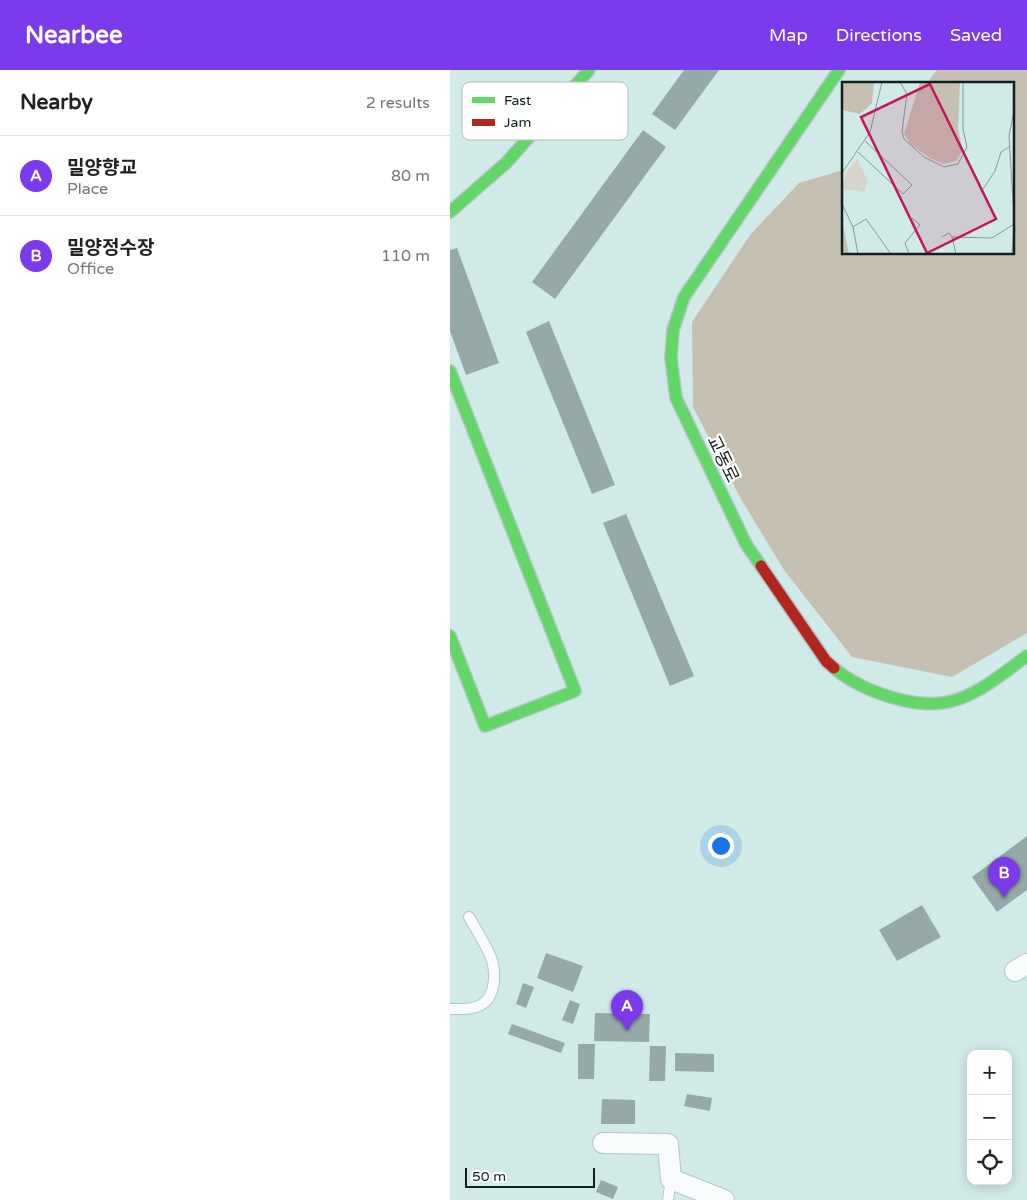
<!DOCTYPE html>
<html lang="en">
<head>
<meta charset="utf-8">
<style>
  :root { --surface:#fff; --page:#f6f6f6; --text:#222; --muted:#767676; --line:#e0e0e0; --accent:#7c3aed }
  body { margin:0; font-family:"Varela Round","Noto Sans KR",sans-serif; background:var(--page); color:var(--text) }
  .controls { position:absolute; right:15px; bottom:15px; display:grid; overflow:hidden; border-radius:10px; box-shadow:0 2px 12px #0003 }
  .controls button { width:45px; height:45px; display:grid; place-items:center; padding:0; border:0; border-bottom:1px solid var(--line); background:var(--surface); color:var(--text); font:25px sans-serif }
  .scale { position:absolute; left:15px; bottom:12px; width:130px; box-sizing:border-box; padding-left:5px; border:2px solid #0f201f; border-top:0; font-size:14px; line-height:18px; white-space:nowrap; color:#0f201f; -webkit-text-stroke:4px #fff; paint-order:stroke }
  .you { position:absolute; left:270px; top:775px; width:18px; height:18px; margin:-12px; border:4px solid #fff; border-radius:50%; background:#1a73e8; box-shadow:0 0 0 8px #1a73e833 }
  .badge { display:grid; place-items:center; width:32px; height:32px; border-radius:50%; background:var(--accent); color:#fff; font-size:16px; font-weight:700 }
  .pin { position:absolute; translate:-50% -41px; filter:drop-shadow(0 1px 2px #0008) }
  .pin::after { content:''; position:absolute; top:26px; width:18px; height:15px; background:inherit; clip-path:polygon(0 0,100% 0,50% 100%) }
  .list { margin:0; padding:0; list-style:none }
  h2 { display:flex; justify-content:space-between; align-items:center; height:65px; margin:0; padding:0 20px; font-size:21px }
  h2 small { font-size:16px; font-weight:400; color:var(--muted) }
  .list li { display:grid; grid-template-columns:32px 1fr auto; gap:15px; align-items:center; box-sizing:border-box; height:80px; padding:0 20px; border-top:1px solid var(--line) }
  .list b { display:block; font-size:19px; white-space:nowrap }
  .list p { margin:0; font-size:16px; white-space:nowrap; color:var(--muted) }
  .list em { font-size:16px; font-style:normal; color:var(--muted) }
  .icon { flex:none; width:28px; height:28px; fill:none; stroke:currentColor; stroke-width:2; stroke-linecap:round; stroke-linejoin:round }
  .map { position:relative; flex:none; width:577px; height:1130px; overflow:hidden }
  header { display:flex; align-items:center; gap:30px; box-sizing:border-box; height:70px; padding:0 25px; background:var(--accent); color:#fff }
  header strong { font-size:24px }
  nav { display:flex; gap:28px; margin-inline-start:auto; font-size:18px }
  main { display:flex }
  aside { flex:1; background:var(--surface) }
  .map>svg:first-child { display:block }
</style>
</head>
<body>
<header>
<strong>Nearbee</strong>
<nav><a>Map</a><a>Directions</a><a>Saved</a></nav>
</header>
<main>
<aside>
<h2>Nearby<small>2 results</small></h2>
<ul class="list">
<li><span class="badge">A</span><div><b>밀양향교</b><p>Place</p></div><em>80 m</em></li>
<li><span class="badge">B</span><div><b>밀양정수장</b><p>Office</p></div><em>110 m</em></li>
</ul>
</aside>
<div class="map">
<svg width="577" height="1130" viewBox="0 0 577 1130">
  <rect width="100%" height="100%" fill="#d0eae8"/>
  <path fill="#c6c0b3" d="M487 0H577V563L502 607 402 587 334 500 291 429 243 337 242 252 300 165 349 113 393 100V184H563V14H476Z"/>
  <path fill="#95a9a8" d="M234 0H269L225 60 202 44Z
    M193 60 216 77 105 229 82 212Z
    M7 178 49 293 16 305 0 261V180Z
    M99 251 165 415 142 424 76 262Z
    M176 444 244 606 220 616 153 453Z
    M577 766V820L547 842 522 807Z
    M472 835 491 867 447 891 429 860Z
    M96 883 133 896 123 922 87 908Z
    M73 913 84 917 76 938 66 934Z
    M120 930 130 934 123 954 112 950Z
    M145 943 200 944 199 972 144 971Z
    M62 954 115 973 111 983 58 964Z
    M128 974H145L144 1009H128Z
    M200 976H216L215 1011H199Z
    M225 983 264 984V1002L225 1001Z
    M237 1024 262 1028 260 1041 234 1036Z
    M152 1029 185 1030V1054H151Z
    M151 1110 168 1117 163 1129 146 1122Z"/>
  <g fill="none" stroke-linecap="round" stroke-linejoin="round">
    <defs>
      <path id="lane" d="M0 939C11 939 21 940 31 935 47 926 46 899 40 885 34 872 26 859 19 847
        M218 1130 221 1109"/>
      <path id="street" d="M565 901 577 894
        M153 1073 218 1074 221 1109 274 1130"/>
      <path id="fast" d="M0 142 56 93 139 0
        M0 301 125 621 35 656 0 566
        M311 496 296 474 226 328 221 288 223 260 234 227 389 0
        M384 598C411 621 467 641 502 631 530 624 554 602 577 586"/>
      <path id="jam" d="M311 496 376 591 384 598"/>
    </defs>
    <use href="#lane" stroke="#b3c6c5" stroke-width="12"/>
    <use href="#street" stroke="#b3c6c5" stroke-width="22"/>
    <use href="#fast" stroke="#b3c6c5" stroke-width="14"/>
    <use href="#jam" stroke="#b3c6c5" stroke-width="14"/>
    <use href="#lane" stroke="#f8fcfc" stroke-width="10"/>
    <use href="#street" stroke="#f8fcfc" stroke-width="20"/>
    <use href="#fast" stroke="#63d668" stroke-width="11"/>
    <use href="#jam" stroke="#b3261e" stroke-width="11"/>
  </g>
  <g text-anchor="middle" stroke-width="4.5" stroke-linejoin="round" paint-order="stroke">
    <g font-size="18" fill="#0f201f" stroke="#fff">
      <text transform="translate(273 389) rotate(64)" y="6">교동로</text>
    </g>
  </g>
  <g transform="translate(392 12)">
    <rect width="172" height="172" fill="#d0eae8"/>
    <path d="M15 77 26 99 22 110 0 107 4 90Z" fill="#d6d4ca"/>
    <path d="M0 0H32L30 21 18 32 0 28ZM78 0H118L116 47 121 68 114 79 101 82 88 76 68 62 62 52ZM0 137 7 172H0Z" fill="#c6c0b3"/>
    <path fill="none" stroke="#839998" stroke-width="1" d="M58 0 65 12 60 49 62 57 82 75 102 85 116 82 125 65 121 47V0M173 24 167 54 173 150M16 70 61 112 70 103 23 59M0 91 28 50 40 0M139 110 153 89 159 70 167 65M0 122 11 145 16 172M11 145 24 137 49 172M100 155 107 151 110 155 150 156 172 142M110 155 114 172M67 172 63 161 78 143 70 136M170 172 172 147"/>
    <path fill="#c2185b" fill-opacity="0.15" stroke="#c2185b" stroke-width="2.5" d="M88 2 154 137 85 171 19 35Z"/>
    <rect width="172" height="172" fill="none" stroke="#0f201f" stroke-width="2.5"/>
  </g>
  <rect x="12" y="12" width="166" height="58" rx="8" fill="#fff" stroke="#b7bcbc" stroke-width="1"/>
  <rect x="22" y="27" width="23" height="6" fill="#63d668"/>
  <rect x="22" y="49" width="23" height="7" fill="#b3261e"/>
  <g font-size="14" fill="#0f201f">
    <text x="54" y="35">Fast</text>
    <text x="54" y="57">Jam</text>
  </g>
</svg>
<div class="controls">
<button>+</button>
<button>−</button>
<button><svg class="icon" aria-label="locate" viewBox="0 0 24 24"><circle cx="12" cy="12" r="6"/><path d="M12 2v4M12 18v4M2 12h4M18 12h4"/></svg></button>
</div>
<div class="scale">50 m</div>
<div class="you"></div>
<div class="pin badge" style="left:177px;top:961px">A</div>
<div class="pin badge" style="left:554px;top:828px">B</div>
</div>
</main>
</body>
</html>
